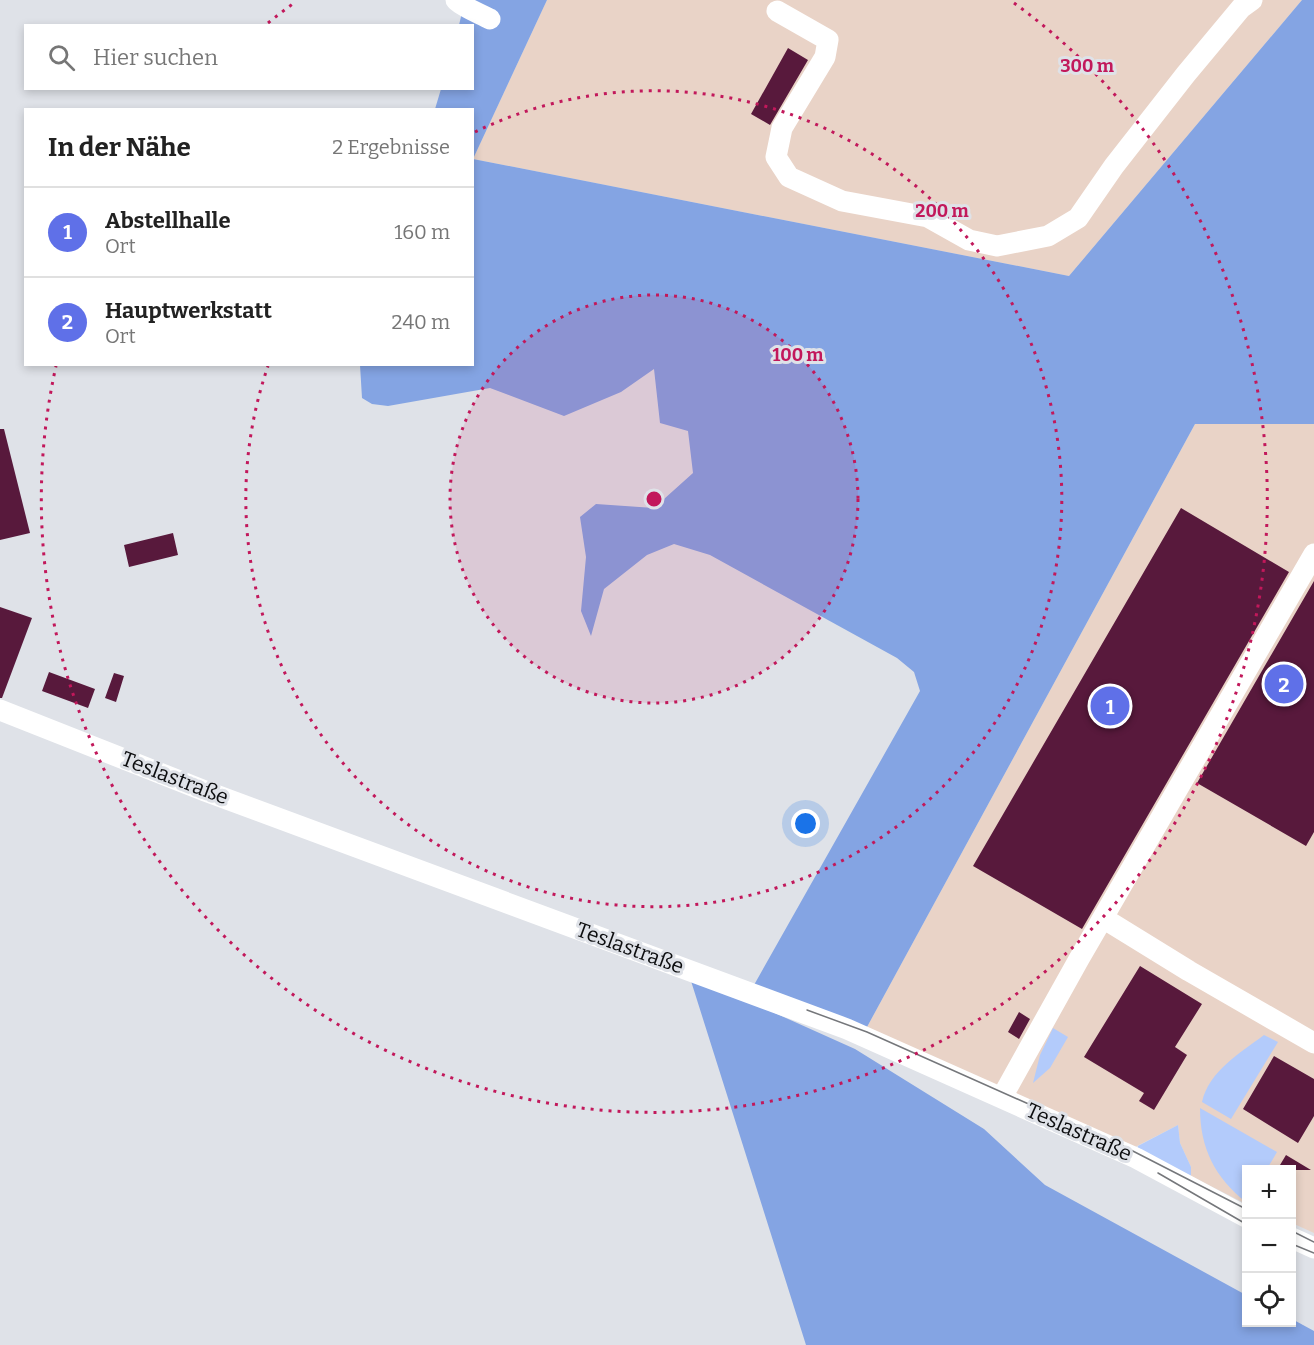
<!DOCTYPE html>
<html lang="de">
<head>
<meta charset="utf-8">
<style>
  :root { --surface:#fff; --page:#f6f6f6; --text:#222; --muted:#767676; --line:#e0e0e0; --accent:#5f70e8 }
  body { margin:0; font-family:Bitter,serif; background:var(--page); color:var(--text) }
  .controls { position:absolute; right:18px; bottom:18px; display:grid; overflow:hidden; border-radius:0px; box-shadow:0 3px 9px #0003 }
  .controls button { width:54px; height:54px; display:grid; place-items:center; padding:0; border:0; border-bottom:2px solid var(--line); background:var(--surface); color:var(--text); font:30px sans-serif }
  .you { position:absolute; left:806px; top:824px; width:21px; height:21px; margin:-15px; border:4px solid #fff; border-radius:50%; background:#1a73e8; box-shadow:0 0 0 9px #1a73e833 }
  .badge { display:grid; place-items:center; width:39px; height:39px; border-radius:50%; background:var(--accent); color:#fff; font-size:20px; font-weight:700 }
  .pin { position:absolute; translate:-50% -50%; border:3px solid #fff; box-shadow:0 2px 6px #0006 }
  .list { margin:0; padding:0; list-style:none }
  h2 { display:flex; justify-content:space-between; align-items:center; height:78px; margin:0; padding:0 24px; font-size:26px }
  h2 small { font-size:20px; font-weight:400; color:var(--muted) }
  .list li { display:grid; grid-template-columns:39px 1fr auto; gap:18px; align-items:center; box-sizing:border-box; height:90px; padding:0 24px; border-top:2px solid var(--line) }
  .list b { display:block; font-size:22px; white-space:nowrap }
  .list p { margin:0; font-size:20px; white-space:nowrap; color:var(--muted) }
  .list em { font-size:20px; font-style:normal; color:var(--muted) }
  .icon { flex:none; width:33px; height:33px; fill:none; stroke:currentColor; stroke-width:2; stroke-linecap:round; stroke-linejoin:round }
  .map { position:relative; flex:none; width:1314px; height:1345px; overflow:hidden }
  .search { position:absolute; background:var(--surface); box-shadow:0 3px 9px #0003; left:24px; top:24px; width:450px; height:66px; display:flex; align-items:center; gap:15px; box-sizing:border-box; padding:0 21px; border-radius:0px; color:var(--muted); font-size:22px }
  .panel { position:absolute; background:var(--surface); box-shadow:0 3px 9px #0003; left:24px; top:108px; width:450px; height:258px; border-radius:0px }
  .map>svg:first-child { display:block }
</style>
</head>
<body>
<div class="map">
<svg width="1314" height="1345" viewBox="0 0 1314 1345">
  <rect width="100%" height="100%" fill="#dfe2e8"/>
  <path fill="#e9d3c7" d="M547 0H1302L1069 276 473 159Z
    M1195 424H1314V1233L1292 1223V1170H1246V1204L1191 1176V1167L1180 1143 1178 1125 1133 1148 867 1027Z"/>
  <path fill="#b3cbfb" d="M1053 1028 1068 1037 1050 1068 1033 1083 1040 1055Z
    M1264 1035 1278 1042 1231 1119 1202 1102C1209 1071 1240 1053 1264 1035Z
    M1200 1108 1277 1152 1267 1169 1246 1170V1202C1215 1178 1200 1148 1200 1108Z
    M1178 1125 1180 1143 1191 1167V1176L1138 1149V1146Z"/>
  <path fill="#84a4e3" d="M465 0H547L473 159 1069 276 1302 0H1314V424H1195L867 1027 754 985 920 691 914 672 897 658 710 555 674 544 647 555 604 589 591 636 581 611 586 557 580 517 596 504 654 508 693 473 688 431 660 423 654 369 621 392 564 416 490 388 388 406 372 404 362 398 360 365 472 364V110L435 109 441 89 472 88V26L459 25Z
    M691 981 728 992 855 1049 984 1129 1045 1185 1246 1295V1322H1292V1319L1314 1331V1345H806Z"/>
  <path fill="#58193c" d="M788 48 808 60 770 125 751 114Z
    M0 429H4L30 533 0 540Z
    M1181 508 1289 572 1082 929 973 866Z
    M173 533 178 555 129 567 124 545Z
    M1314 581V832L1306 846 1197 783Z
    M0 607 32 618 2 698H0Z
    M49 672 95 689 88 708 42 691Z
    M114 673 124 676 116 702 105 698Z
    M1140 966 1202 1004 1175 1047 1187 1055 1154 1110 1139 1101 1144 1093 1084 1057Z
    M1019 1012 1030 1019 1019 1039 1008 1032Z
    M1274 1056 1314 1079V1116L1298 1143 1243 1109Z
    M1286 1155 1311 1170H1277Z"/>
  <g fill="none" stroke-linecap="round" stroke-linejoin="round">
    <path stroke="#fff" stroke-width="21" d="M456 0C462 7 481 14 490 19
      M777 11 828 40 825 57 782 128 776 157 789 177 842 201 928 217 969 240 997 246 1048 236 1078 218 1114 166 1186 74 1241 8 1252 0
      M0 710 205 791 847 1029 1136 1158 1246 1217
      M1103 918 1189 971 1314 1043
      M1002 1097 1079 959 1314 554
      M1292 1238 1314 1248"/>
    <path stroke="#75777b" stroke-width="1.5" d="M807 1010 867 1032 1125 1147 1246 1209
      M1158 1173 1246 1224
      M1292 1231 1314 1242
      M1292 1244 1314 1253"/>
  </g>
  <circle cx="654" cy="499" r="204" fill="#c2185b" fill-opacity=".12"/>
  <g fill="none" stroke="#c2185b" stroke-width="3" stroke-dasharray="3 6">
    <circle cx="654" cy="499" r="204"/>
    <path d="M475 132A408 408 0 1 1 268 366"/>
    <path d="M268 23A613 613 0 0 1 294 3M1014 3A613 613 0 1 1 56 366"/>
  </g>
  <g text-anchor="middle" stroke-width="6" stroke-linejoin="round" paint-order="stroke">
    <g font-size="21" fill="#0c0d0f" stroke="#dfe2e8">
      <text transform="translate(175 778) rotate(21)" y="7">Teslastraße</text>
      <text transform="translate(630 948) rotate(20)" y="7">Teslastraße</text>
      <text transform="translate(1079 1132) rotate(24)" y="7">Teslastraße</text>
    </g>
  </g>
  <circle cx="654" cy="499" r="9" fill="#c2185b" stroke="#dfe2e8" stroke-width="3"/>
  <g font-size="18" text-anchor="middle" font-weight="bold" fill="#c2185b" stroke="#dfe2e8" stroke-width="6" stroke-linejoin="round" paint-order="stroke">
    <text x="1087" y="72">300 m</text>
    <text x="942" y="217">200 m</text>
    <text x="798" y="361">100 m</text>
  </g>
</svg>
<div class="controls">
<button>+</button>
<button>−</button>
<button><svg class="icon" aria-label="locate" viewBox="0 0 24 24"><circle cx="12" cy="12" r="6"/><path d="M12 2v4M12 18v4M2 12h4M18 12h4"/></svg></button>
</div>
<div class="you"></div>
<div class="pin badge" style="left:1110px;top:706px">1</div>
<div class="pin badge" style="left:1284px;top:684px">2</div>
<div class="search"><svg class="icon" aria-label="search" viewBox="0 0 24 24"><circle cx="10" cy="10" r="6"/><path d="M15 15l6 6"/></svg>Hier suchen</div>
<section class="panel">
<h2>In der Nähe<small>2 Ergebnisse</small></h2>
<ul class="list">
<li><span class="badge">1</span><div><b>Abstellhalle</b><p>Ort</p></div><em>160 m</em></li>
<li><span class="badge">2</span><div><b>Hauptwerkstatt</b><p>Ort</p></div><em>240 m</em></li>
</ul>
</section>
</div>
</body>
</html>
